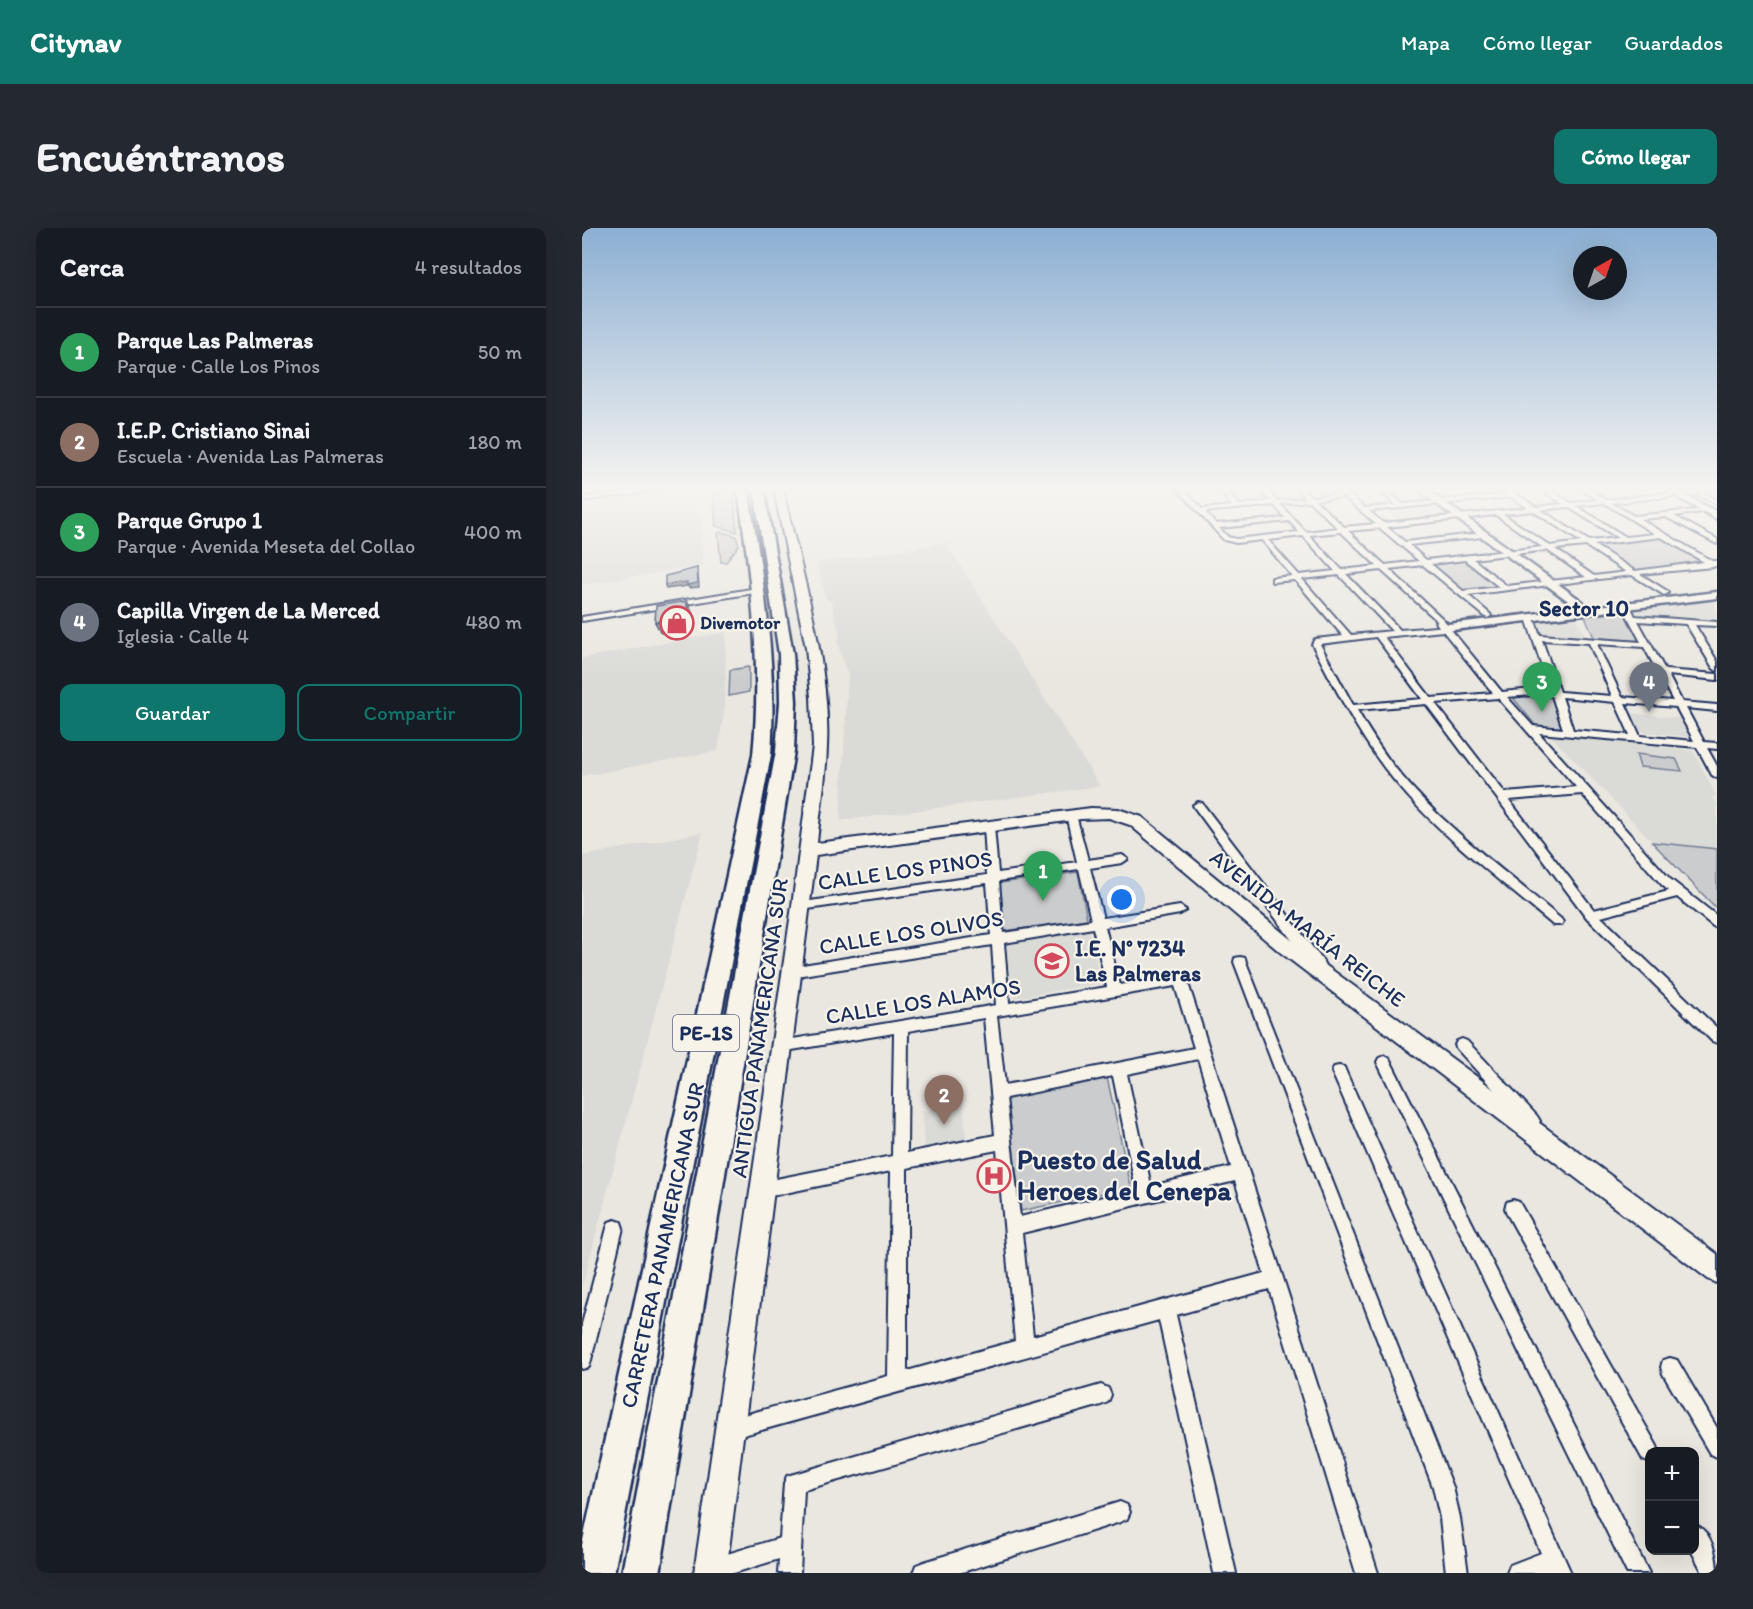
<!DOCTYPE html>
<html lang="es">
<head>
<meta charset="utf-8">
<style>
  :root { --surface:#171b24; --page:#242831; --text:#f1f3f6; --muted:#9ea1a6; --line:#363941; --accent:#0f766e }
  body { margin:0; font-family:Itim,sans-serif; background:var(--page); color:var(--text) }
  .controls { position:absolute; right:18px; bottom:18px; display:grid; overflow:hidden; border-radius:12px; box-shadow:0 6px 24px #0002 }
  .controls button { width:54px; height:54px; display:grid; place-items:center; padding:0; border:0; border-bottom:2px solid var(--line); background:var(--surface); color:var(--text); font:30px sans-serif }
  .compass { position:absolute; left:991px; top:18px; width:54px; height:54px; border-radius:50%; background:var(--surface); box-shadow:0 6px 24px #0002; rotate:40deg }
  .you { position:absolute; left:540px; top:672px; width:21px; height:21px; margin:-15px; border:4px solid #fff; border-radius:50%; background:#1a73e8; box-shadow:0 0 0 9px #1a73e833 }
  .badge { display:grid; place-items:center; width:39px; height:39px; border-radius:50%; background:var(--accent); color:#fff; font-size:20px; font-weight:700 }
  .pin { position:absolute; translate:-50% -50px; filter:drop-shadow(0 2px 3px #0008) }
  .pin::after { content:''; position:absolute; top:32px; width:21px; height:18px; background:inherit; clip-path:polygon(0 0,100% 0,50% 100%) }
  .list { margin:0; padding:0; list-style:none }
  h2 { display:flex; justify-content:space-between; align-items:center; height:78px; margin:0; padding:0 24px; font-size:26px }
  h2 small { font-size:20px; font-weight:400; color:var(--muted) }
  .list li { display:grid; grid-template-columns:39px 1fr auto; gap:18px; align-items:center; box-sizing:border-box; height:90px; padding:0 24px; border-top:2px solid var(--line) }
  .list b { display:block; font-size:22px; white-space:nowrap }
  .list p { margin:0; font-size:20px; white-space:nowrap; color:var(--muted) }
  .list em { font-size:20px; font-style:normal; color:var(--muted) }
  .actions { display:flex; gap:12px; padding:18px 24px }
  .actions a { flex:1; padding:14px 0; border:2px solid var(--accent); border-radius:12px; text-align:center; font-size:21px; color:var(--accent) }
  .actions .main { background:var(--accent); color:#fff }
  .map { position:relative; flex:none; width:1135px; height:1345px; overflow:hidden; border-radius:12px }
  header { display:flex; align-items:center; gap:36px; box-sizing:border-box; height:84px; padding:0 30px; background:var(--accent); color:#fff }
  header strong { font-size:28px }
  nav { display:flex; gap:33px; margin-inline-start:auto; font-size:21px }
  .intro { display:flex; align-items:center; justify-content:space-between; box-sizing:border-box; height:144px; padding:0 36px }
  h1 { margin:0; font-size:42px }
  .button { padding:15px 27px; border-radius:12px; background:var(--accent); color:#fff; font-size:21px; font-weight:700 }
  main { display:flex; gap:36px; padding:0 36px }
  aside { flex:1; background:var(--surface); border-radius:12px; box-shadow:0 6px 24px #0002 }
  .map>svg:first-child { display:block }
</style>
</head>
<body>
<header>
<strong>Citynav</strong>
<nav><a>Mapa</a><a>Cómo llegar</a><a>Guardados</a></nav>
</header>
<div class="intro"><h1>Encuéntranos</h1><a class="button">Cómo llegar</a></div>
<main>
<aside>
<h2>Cerca<small>4 resultados</small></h2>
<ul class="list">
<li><span class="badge" style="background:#2e9e5b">1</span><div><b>Parque Las Palmeras</b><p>Parque · Calle Los Pinos</p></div><em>50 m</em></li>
<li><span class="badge" style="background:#8d6e63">2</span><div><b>I.E.P. Cristiano Sinai</b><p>Escuela · Avenida Las Palmeras</p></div><em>180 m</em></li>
<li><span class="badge" style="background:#2e9e5b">3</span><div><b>Parque Grupo 1</b><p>Parque · Avenida Meseta del Collao</p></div><em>400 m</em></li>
<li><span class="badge" style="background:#6b7280">4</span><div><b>Capilla Virgen de La Merced</b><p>Iglesia · Calle 4</p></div><em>480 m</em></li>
</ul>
<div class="actions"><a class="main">Guardar</a><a>Compartir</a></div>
</aside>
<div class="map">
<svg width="1135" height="1345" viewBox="0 0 1135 1345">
  <rect width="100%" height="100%" fill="#eae7e0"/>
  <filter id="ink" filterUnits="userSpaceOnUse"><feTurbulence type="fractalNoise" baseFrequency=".0167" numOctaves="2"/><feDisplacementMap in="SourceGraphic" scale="12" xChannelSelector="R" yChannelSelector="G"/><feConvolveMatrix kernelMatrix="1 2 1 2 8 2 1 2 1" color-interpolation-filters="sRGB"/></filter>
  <g filter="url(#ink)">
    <path fill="#dadad6" d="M89 262H119L120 272 114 273 115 285H119L121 337 0 357V273Z
      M854 276 871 289 819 294 804 281Z
      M364 315 518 558 258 593 266 448 255 413 258 409 249 373 244 371 235 335Z
      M1133 372 1135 394 1054 388 1053 381Z
      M994 389 1004 410 958 406 953 394Z
      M144 404 143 477 136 523 0 548V430Z
      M1047 485 1098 490 1107 509 1055 503Z
      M967 506 1111 523 1134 567 1130 570 1135 575V621L1070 613Z
      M121 604 0 1059V628Z
      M507 702 519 755 434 770 429 765 424 716Z
      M381 875 384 911 342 920 340 883Z"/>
    <path fill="#cbcccd" stroke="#737e96" stroke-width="1.5" d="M131 262H151L155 304 134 298Z
      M139 304 154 308 157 317 144 334H139L136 305Z
      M1082 309 1125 335 1052 343 1011 317Z
      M884 332 918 359 881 364 850 336Z
      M1044 384 1062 415 1013 412 1003 388Z
      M167 439V464L147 468 148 442Z
      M961 466 971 469 984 500 954 498 932 471 935 468Z
      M1054 526 1094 531 1100 543 1058 539Z
      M1070 614 1135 621V681Z
      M496 644 505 691 423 703 418 655Z
      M525 849 549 959 439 983 425 869Z"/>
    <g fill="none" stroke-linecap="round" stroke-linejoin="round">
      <defs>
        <path id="street" d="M56 262H76L0 273V269Z
          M596 262H603L620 281 650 278 636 262H643L657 277 688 273 678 262H685L695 273 724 270 716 262H723L730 269 759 266 755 262H762L783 280 814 277 796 262H803L821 276 925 266 920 262H928L954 279 981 276 960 262H968L989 275 1016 272 1000 262H1008L1024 272 1110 262H1133L1121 265 1135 272V276L1113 266 1029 275 1052 288 1124 281 1127 283 1092 288 1135 311V316L1084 289 1058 291 1130 333H1135V337L1131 339 1058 346 1085 363 1086 365 1082 367 1050 347 886 367 908 386 909 388 905 390 841 337 807 341 862 392V396H859L799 342 764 346 818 402 866 398 920 464 952 461 968 463 944 390 945 388 952 390 958 407 1059 414 1040 378 1041 376H1047L1053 388 1135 394V398L1113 397 1135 433V443L1131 440 1104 396 1056 393 1083 442 1135 446V452L1086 447 1100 474 1135 477V483L1104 480 1122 514 1135 515V521L1125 520 1135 538V550L1130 547 1115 519 957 505 1088 651 1135 688V700L1131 698 1095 669 1019 689 1135 800V815L1130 813 1005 690 844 476 775 482C788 505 802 527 819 547 865 602 925 644 979 691L981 694 979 697H971C917 651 858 608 812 552 778 511 755 463 730 416L733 411 761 408 713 352 690 354V350L710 348 680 312 654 315 642 312ZM762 269 794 296 762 299 733 272ZM929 269 946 280 801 295 787 283ZM727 273 756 300 724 304 698 276ZM1022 275 1073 306 1044 309 994 278ZM692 277 703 290 634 296 623 284ZM986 279 1036 310 1007 313 959 282ZM951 283 999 314 968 318 921 286ZM914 287 960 319 844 332 827 317 901 309 904 307 901 305 823 314 805 299ZM707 293 717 304 654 311 646 309 637 300ZM798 300 837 333 803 337 766 303ZM759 304 795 338 760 342 727 307ZM721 308 753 343 717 347 686 312ZM1079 309 1122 334 1053 343 1012 317ZM1004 318 1044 344 1012 348 973 321ZM965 322 1004 349 925 358 891 331ZM883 332 917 359 881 363 849 336ZM757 347 810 403 769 407 720 351ZM861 403 911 465 849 470 802 409ZM794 409 840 471 771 477 738 416ZM960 412 1007 415 1030 468 978 464ZM1015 416 1062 419 1091 473 1040 469ZM952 467 970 468 981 501 951 498 925 469ZM980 469 1033 474 1048 507 991 502ZM916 470 994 559 923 565 853 475ZM1043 475 1094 479 1112 513 1058 508ZM1000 566 1080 657 1087 663 1012 682 927 572Z
          M175 360H178V364L0 393V389Z
          M616 574 620 575 741 733 742 737 741 741H731L612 579 611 577Z
          M489 583 494 587 506 632 540 627 546 631 540 635 508 640 521 690 598 678 604 682 598 686 523 699 538 757 598 747 603 748 605 752 796 1345H774L687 1061 594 1087 654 1345H632L577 1092 147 1211 140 1208 137 1201 140 1194 147 1191 306 1148 309 943 179 970 173 968 171 962 173 956 179 954 310 928 312 805 198 824 193 822 191 818 193 814 414 777 410 717 208 749 203 748 201 744 203 740 208 739 409 707 405 655 219 682 215 681 213 678 215 675 405 647 402 598 407 594 412 598 416 645 495 634 484 587ZM497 641 509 692 421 705 417 653ZM511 700 525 759 427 775 422 715ZM593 758 612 820 423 857 415 788ZM402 790 413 907 325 925 326 803ZM616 831 649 939 569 958 545 846ZM531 848 554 961 438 989 424 870ZM415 922 433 1113 325 1143V940ZM653 953 682 1045 451 1108 440 1005Z
          M658 729 663 730 664 734 871 1259 878 1290 886 1345H864L858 1290 851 1259 652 734 653 730Z
          M880 811 885 813 955 888 958 893 955 898 950 900 945 898 875 821 873 817 875 813Z
          M802 828 807 830 1067 1345H1045L795 834 797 830Z
          M757 838 762 839 764 844 989 1345H925L928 1337 959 1325 750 844 752 839Z
          M931 972 937 974 1075 1218 1077 1224H1068V1235L1061 1232 925 986 923 980 925 974Z
          M33 992 39 994 41 1000 9 1132 7 1139 0 1141V1096L25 1000 27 994Z
          M1088 1130 1095 1132 1135 1200V1229L1128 1226 1081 1146 1079 1139 1081 1132Z
          M519 1157 526 1160 529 1167 526 1174 519 1177 222 1262 218 1345H196L197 1331 152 1345H121L119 1341 122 1333 198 1310 202 1255 205 1248Z
          M538 1274 545 1277 548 1284 545 1291 538 1294 377 1345H331L334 1337 342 1334Z
          M1112 1296C1130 1303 1135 1328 1135 1345H1121L1109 1322H1112Z"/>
        <path id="secondary" d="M836 262H846L1001 374V378H993Z
          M1082 262H1093L1135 284V291Z
          M1135 364V370L863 403 859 402 854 394 859 391 866 396Z"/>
        <path id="primary" d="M192 262H201C219 342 249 438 245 519 244 551 238 583 235 615L509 580 536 581 560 589 712 714 1135 1026V1055L1126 1051 698 724 548 597 527 590 499 591 234 627 144 1345H112L210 678 231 518 229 469 224 420Z"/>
        <path id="highway" d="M156 262H166C182 351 195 437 189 527L32 1345H0V1317L171 527C180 437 169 351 156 262Z
          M172 262H182L211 426 214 474 212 523 78 1345H40L194 523 198 474 197 426Z"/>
      </defs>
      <use href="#street" stroke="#1b2f5e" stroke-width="4"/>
      <use href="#secondary" stroke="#1b2f5e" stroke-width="5"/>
      <use href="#primary" stroke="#1b2f5e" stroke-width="4"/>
      <use href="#highway" stroke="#1b2f5e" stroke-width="5"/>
      <use href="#street" fill="#f7f3e8" fill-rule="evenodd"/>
      <use href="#secondary" fill="#f7f3e8" fill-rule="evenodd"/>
      <use href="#primary" fill="#f7f3e8" fill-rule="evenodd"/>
      <use href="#highway" fill="#f7f3e8" fill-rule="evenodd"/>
    </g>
    <path fill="#7f8286" stroke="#1b2f5e" stroke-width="1.5" d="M115 340 116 344 117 359 107 360 106 358 84 361 83 357Z
      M105 373 110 384V400L79 405 73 394Z"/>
    <path fill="#b6babf" stroke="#1b2f5e" stroke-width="1.5" d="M115 340 116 355 105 357V354L83 357V348Z
      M105 373V388L73 394 74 378Z"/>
  </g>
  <linearGradient id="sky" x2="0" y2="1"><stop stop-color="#8cafd3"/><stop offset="0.58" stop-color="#f6f4f1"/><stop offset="1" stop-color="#f6f4f1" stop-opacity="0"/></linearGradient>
  <rect width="1135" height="451" fill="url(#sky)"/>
  <defs>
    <symbol id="shop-ring" viewBox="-11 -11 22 22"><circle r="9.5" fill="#f7f3e8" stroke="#d1495b" stroke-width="1.5"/><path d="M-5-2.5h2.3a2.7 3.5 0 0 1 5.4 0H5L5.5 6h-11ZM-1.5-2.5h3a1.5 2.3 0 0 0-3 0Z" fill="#d1495b"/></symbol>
    <symbol id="school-ring" viewBox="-11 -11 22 22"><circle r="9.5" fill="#f7f3e8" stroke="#d1495b" stroke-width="1.5"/><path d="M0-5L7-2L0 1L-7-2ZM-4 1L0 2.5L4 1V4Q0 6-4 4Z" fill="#d1495b"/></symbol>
    <symbol id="hospital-ring" viewBox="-11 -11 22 22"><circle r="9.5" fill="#f7f3e8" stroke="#d1495b" stroke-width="1.5"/><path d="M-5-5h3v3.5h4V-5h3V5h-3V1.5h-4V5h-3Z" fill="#d1495b"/></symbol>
  </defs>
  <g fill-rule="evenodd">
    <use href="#shop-ring" x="76" y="376" width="38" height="38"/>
    <use href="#school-ring" x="451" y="714" width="38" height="38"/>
    <use href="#hospital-ring" x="393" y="929" width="38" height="38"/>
  </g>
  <g text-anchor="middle" stroke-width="4.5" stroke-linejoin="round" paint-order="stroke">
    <g font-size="18" font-weight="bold" fill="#1b2f5e" stroke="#f7f3e8" text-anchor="start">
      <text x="118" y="401">Divemotor</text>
    </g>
    <rect fill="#f7f3e8" stroke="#5d6a87" stroke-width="1.5" x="91" y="787" width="66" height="36" rx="4.5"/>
    <g font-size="21" font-weight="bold" fill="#1b2f5e">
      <text x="124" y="812">PE-1S</text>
    </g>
    <g font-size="22" font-weight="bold" fill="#1b2f5e" stroke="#f7f3e8">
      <text x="1002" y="388">Sector 10</text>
    </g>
    <g font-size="22" fill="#1b2f5e" stroke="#f7f3e8">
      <text transform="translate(323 642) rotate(-8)" y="8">CALLE LOS PINOS</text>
      <text transform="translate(726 700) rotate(38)" y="8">AVENIDA MARÍA REICHE</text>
      <text transform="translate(329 704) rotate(-9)" y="8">CALLE LOS OLIVOS</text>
      <text transform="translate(341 773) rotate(-9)" y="8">CALLE LOS ALAMOS</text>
      <text transform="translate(177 800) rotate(-82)" y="8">ANTIGUA PANAMERICANA SUR</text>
      <text transform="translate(80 1017) rotate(-78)" y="8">CARRETERA PANAMERICANA SUR</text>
    </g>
    <g font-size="22" font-weight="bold" fill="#1b2f5e" stroke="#f7f3e8" text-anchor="start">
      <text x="493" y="728">I.E. N° 7234<tspan x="493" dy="25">Las Palmeras</tspan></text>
    </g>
    <g font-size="27" font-weight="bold" fill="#1b2f5e" stroke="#f7f3e8" text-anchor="start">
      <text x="435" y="941">Puesto de Salud<tspan x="435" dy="31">Heroes del Cenepa</tspan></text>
    </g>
  </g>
</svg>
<div class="controls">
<button>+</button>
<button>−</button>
</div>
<svg class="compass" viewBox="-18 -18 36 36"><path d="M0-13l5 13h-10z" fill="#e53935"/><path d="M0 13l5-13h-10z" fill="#9ea1a6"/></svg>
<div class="you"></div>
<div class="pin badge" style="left:461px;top:673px;background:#2e9e5b">1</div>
<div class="pin badge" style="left:362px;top:897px;background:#8d6e63">2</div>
<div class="pin badge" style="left:960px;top:484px;background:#2e9e5b">3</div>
<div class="pin badge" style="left:1067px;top:484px;background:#6b7280">4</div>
</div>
</main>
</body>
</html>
